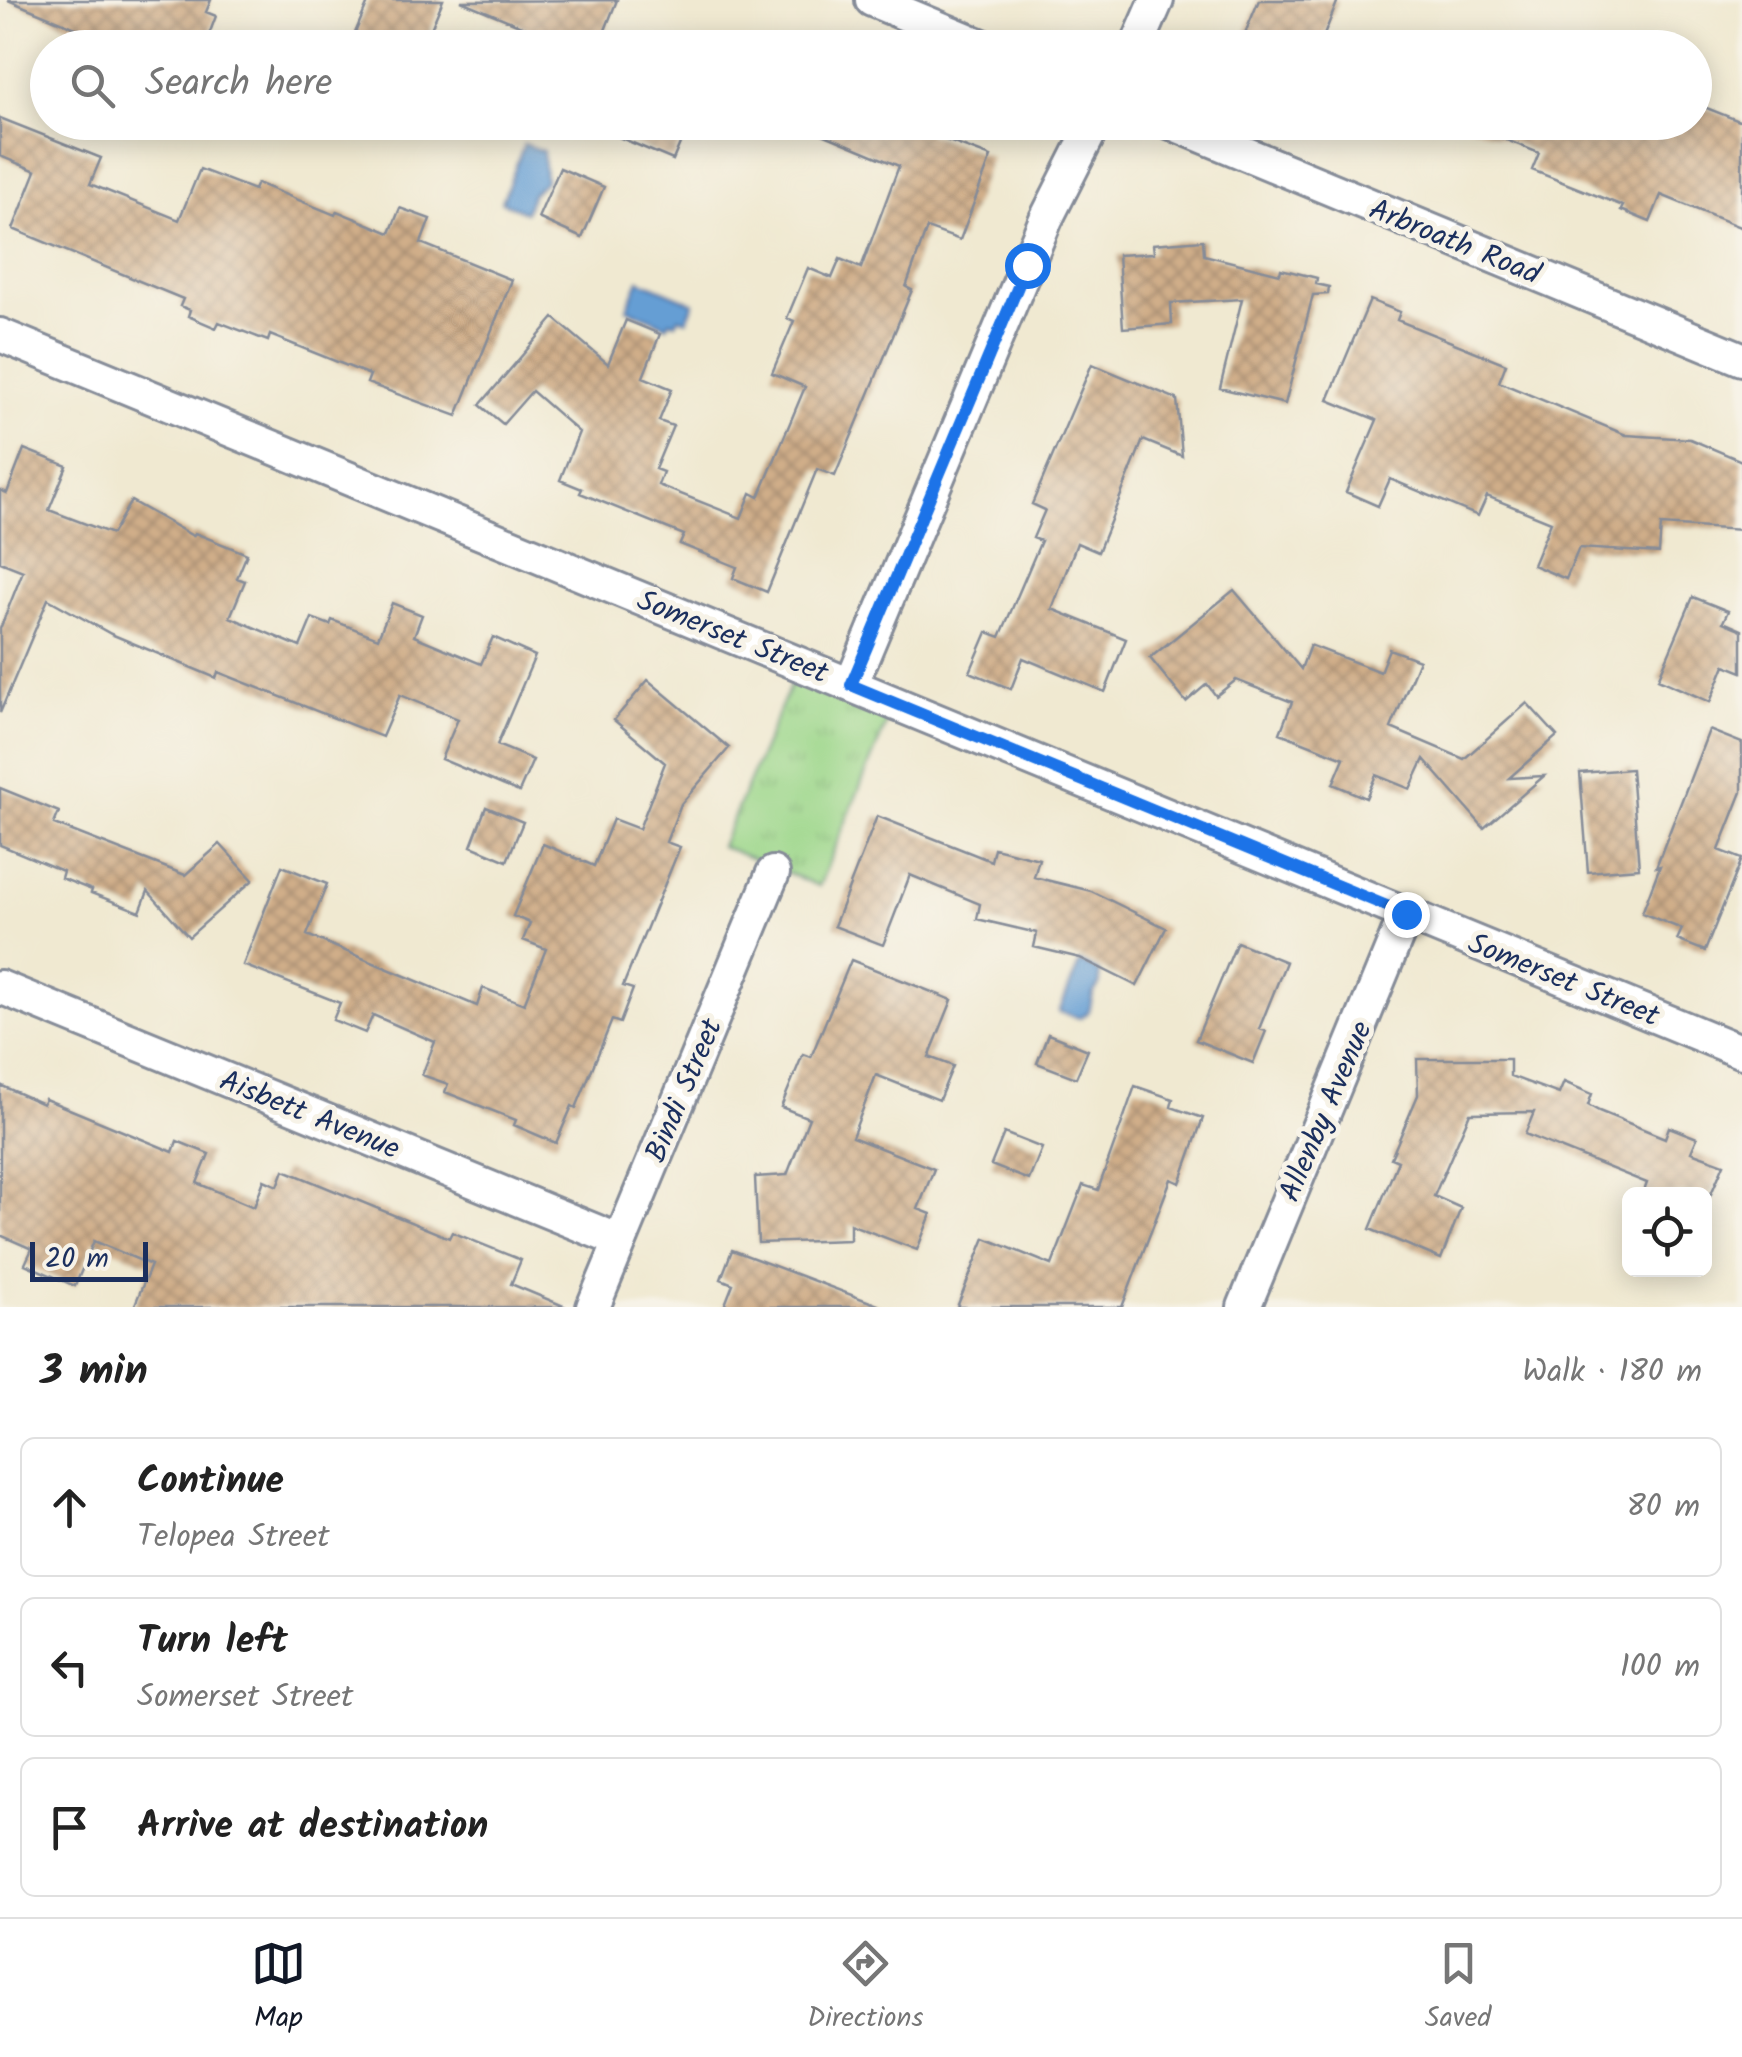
<!DOCTYPE html>
<html lang="en">
<head>
<meta charset="utf-8">
<style>
  :root { --surface:#fff; --page:#f6f6f6; --text:#222; --muted:#767676; --line:#e0e0e0; --accent:#111827 }
  body { margin:0; font-family:Kalam,sans-serif; background:var(--page); color:var(--text) }
  .controls { position:absolute; right:30px; bottom:30px; display:grid; overflow:hidden; border-radius:15px; box-shadow:0 5px 25px #0003 }
  .controls button { width:90px; height:90px; display:grid; place-items:center; padding:0; border:0; border-bottom:2px solid var(--line); background:var(--surface); color:var(--text); font:50px sans-serif }
  .scale { position:absolute; left:30px; bottom:25px; width:118px; box-sizing:border-box; padding-left:10px; border:5px solid #1b2f5e; border-top:0; font-size:28px; line-height:35px; white-space:nowrap; color:#1b2f5e; -webkit-text-stroke:8px #f7f3e8; paint-order:stroke }
  .stop { position:absolute; width:30px; height:30px; margin:-22px; border:8px solid #1a73e8; border-radius:50%; background:#fff }
  .stop.end { background:#1a73e8; border-color:#fff; box-shadow:0 2px 10px #0008 }
  .list { margin:0; padding:0; list-style:none }
  h2 { display:flex; justify-content:space-between; align-items:center; height:130px; margin:0; padding:0 40px; font-size:42px }
  h2 small { font-size:32px; font-weight:400; color:var(--muted) }
  .list li { display:grid; grid-template-columns:65px 1fr auto; gap:30px; align-items:center; box-sizing:border-box; height:140px; margin:0 20px 20px; padding:0 20px; border:2px solid var(--line); border-radius:15px }
  .list b { display:block; font-size:38px; white-space:nowrap }
  .list p { margin:0; font-size:32px; white-space:nowrap; color:var(--muted) }
  .list em { font-size:32px; font-style:normal; color:var(--muted) }
  .icon { flex:none; width:55px; height:55px; fill:none; stroke:currentColor; stroke-width:2; stroke-linecap:round; stroke-linejoin:round }
  .map { position:relative; flex:none; width:1742px; height:1307px; overflow:hidden }
  .search { position:absolute; background:var(--surface); box-shadow:0 5px 25px #0003; left:30px; right:30px; top:30px; height:110px; display:flex; align-items:center; gap:25px; box-sizing:border-box; padding:0 35px; border-radius:55px; color:var(--muted); font-size:38px }
  .sheet { height:610px; background:var(--surface) }
  nav { display:flex; justify-content:space-around; align-items:center; box-sizing:border-box; height:140px; border-top:2px solid var(--line); background:var(--surface); font-size:28px; color:var(--muted) }
  nav a { display:grid; justify-items:center; gap:5px }
  nav .on { color:var(--accent) }
  .map>svg:first-child { display:block }
</style>
</head>
<body>
<div class="map">
<svg width="1742" height="1307" viewBox="0 0 1742 1307">
  <defs>
    <pattern id="grass-tufts" width="24" height="20" patternUnits="userSpaceOnUse" patternTransform="scale(2.5)"><rect width="24" height="20" fill="#9dd78b"/><path d="M3 7l-1-3M5 7V3M7 7l1-3M15 17l-1-3M17 17v-4M19 17l1-3" fill="none" stroke="#87b97a"/></pattern>
    <pattern id="building-cross-hatch" width="8" height="8" patternUnits="userSpaceOnUse" patternTransform="scale(2.5)"><rect width="8" height="8" fill="#d0ae89"/><path d="M0 0l8 8M0 8l8-8" fill="none" stroke="#a88e73"/></pattern>
  </defs>
  <rect width="100%" height="100%" fill="#f7f3e8"/>
  <filter id="ink" filterUnits="userSpaceOnUse"><feTurbulence type="fractalNoise" baseFrequency=".01" numOctaves="2"/><feDisplacementMap in="SourceGraphic" scale="20" xChannelSelector="R" yChannelSelector="G"/><feConvolveMatrix kernelMatrix="1 2 1 2 8 2 1 2 1" color-interpolation-filters="sRGB"/></filter>
  <filter id="wash" filterUnits="userSpaceOnUse"><feTurbulence type="fractalNoise" baseFrequency=".0048" numOctaves="4" result="noise"/><feDisplacementMap in="SourceGraphic" scale="40" xChannelSelector="R" yChannelSelector="G"/><feGaussianBlur stdDeviation="2.25" result="paint"/><feColorMatrix in="noise" values="0 0 0 0 0 0 0 0 0 0 0 0 0 0 0 0 0 1.4 0 .05"/><feComposite in="paint" operator="in"/></filter>
  <g filter="url(#wash)">
    <rect width="100%" height="100%" fill="#f0e9d1"/>
    <path fill="url(#grass-tufts)" stroke="#5c8374" stroke-width="2.5" d="M800 663 895 703 819 886 721 846Z"/>
    <path fill="#659ed4" stroke="#406699" stroke-width="2.5" d="M524 144 543 151 545 181 532 194 525 212 502 202Z
      M639 280 694 303 687 320 679 317 676 323 670 321 667 326 627 308Z
      M1080 962 1099 972 1100 983 1093 994 1089 1012 1080 1018 1059 1012Z"/>
    <g id="blocks">
      <path fill="url(#building-cross-hatch)" d="M8 0H211L206 12 216 16 204 48H124Z
        M369 0H443L423 48H371L352 40Z
        M617 0 598 48H574L461 1Z
        M1259 0H1338L1319 48H1268L1243 38Z
        M1694 103 1742 122V228L1661 195 1650 222 1621 210 1623 206 1532 170 1539 153 1466 124 1694 122Z
        M0 118 101 158 90 184 179 220 200 169 254 190 257 183 335 215 337 211 390 233 400 208 430 219 421 243 512 280 457 416 367 383 370 375 270 335 268 341 219 322 216 328 188 316 190 310 180 306 183 299 13 229 36 171 0 156Z
        M583 122H689L673 160Z
        M794 122H898L991 157 960 240 927 228 906 287 912 290 835 476 817 469 767 592 733 578 737 567 680 544 684 535 580 493 582 489 560 480 579 432 532 391 503 424 480 405 554 318 608 364 626 320 660 334 643 377 672 389 659 421 673 426 655 469 663 472 658 485 741 518 751 493 759 497 805 387 772 373 794 321 787 318 808 268 832 278 840 259 861 268 899 166Z
        M560 168 604 187 582 238 538 218Z
        M1203 240 1204 255 1280 274 1281 269 1317 278 1316 284 1329 287 1328 294 1313 295 1285 404 1220 388 1242 299 1171 303 1172 324 1123 328 1118 255 1154 253 1153 244Z
        M1370 300 1400 312 1397 320 1506 364 1499 382 1626 435 1690 439 1742 461V530L1661 525 1659 553 1579 548 1566 579 1533 565 1551 522 1487 496 1478 516 1390 479 1378 506 1346 492 1377 420 1328 400Z
        M1092 364 1177 399 1182 456 1143 440 1098 552 1077 543 1052 609 1126 639 1105 692 1023 658 1011 689 970 672 987 632 1000 637 1041 541 1033 538 1045 510 1032 504Z
        M24 449 67 466 49 510 112 534 131 501 193 536 195 533 247 554 237 578 245 581 230 617 300 647 312 618 330 625 332 620 378 638 392 603 422 615 414 636 481 664 493 637 535 656 497 745 533 760 519 792 441 759 458 719 400 695 382 737 218 672 216 678 111 634 48 599 0 713V629L23 571 0 562V490L7 493Z
        M1234 590 1301 669 1310 645 1380 672 1389 649 1419 660 1391 728 1464 759 1527 703 1557 736 1509 778 1544 776 1484 828 1424 759 1410 789 1376 775 1366 798 1333 784 1344 758 1280 733 1292 702 1236 680 1216 696 1207 684 1186 702 1150 658Z
        M1693 597 1728 611 1723 622 1742 630V672L1725 665 1710 702 1658 679Z
        M648 680 729 748 681 804 666 842 680 847 623 986 633 989 620 1023 612 1020 576 1108 572 1106 556 1143 514 1125 516 1120 445 1092 448 1084 422 1075 435 1042 373 1015 365 1033 333 1020 340 1003 243 965 282 866 327 884 307 935 477 1006 483 988 524 1004 546 949 523 940 530 923 513 916 543 844 594 866 613 819 639 829 665 763 614 720Z
        M1709 730 1742 743V792L1719 850 1742 859 1705 951 1677 940 1682 929 1642 913 1660 866 1656 867Z
        M1631 769 1639 868 1588 872 1580 773Z
        M0 788 59 812 54 824 185 875 220 844 253 880 189 937 148 891 140 912 91 893 92 890 61 878 63 871 0 845Z
        M486 807 523 822 507 861 471 846Z
        M877 816 991 861 994 848 1039 859 1034 877 1091 891 1166 928 1137 986 1080 958 1034 947 1037 933 977 919 980 904 910 875 883 945 834 926Z
        M1237 942 1286 962 1259 1029 1266 1031 1253 1063 1196 1040Z
        M851 960 952 1000 929 1057 953 1066 939 1100 876 1075 852 1137 934 1169 918 1209 931 1214 917 1250 850 1224V1240L758 1243 755 1177 787 1175 809 1118 781 1107 803 1054 811 1057Z
        M1048 1034 1088 1050 1076 1078 1037 1063Z
        M1417 1059H1510V1076L1559 1094 1564 1082 1592 1094 1588 1105 1599 1111 1665 1138 1669 1127 1697 1138 1691 1152 1724 1164 1711 1194H1643L1647 1183 1525 1134 1534 1112 1470 1113 1434 1196 1461 1208 1441 1259 1370 1229 1398 1161 1391 1158 1418 1095Z
        M0 1085 43 1104 45 1099 173 1152 177 1141 209 1154 197 1183 254 1207 264 1180 278 1186 284 1170 449 1238 452 1232 521 1260 511 1284 566 1307H134L151 1265 94 1241 75 1286 25 1264 32 1249 0 1235Z
        M1135 1086 1173 1099 1171 1107 1203 1118 1180 1183 1171 1179 1122 1307H957L985 1238 1052 1265 1083 1185 1098 1190Z
        M1004 1133 1042 1148 1029 1180 991 1165Z
        M732 1250 878 1305 877 1307H724L733 1284 721 1279Z"/>
    </g>
  </g>
  <g filter="url(#ink)">
    <use href="#blocks" fill-opacity="0" stroke="#868c98" stroke-width="2.5"/>
    <g fill="none" stroke-linecap="round" stroke-linejoin="round">
      <defs>
        <path id="minor" d="M872 0 987 48
          M1136 48 1157 0
          M1169 122 1742 359
          M0 335 1742 1052
          M851 685 1046 219 1095 122
          M0 987 620 1241
          M593 1307 773 873
          M1244 1307 1406 914"/>
      </defs>
      <use href="#minor" stroke="#868c98" stroke-width="38"/>
      <use href="#minor" stroke="#fff" stroke-width="32"/>
    </g>
  </g>
  <g fill="none" stroke-linecap="round" stroke-linejoin="round" filter="url(#ink)">
    <path stroke="#1a73e8" stroke-width="12" d="M1027 265 851 685 1406 914"/>
  </g>
  <g text-anchor="middle" stroke-width="10" stroke-linejoin="round" paint-order="stroke">
    <g font-size="30" fill="#1b2f5e" stroke="#f7f3e8">
      <text transform="translate(1455 241) rotate(22)" y="10">Arbroath Road</text>
      <text transform="translate(733 636) rotate(22)" y="10">Somerset Street</text>
      <text transform="translate(1564 979) rotate(22)" y="10">Somerset Street</text>
      <text transform="translate(683 1090) rotate(-67)" y="10">Bindi Street</text>
      <text transform="translate(1325 1111) rotate(-67)" y="10">Allenby Avenue</text>
      <text transform="translate(310 1114) rotate(22)" y="10">Aisbett Avenue</text>
    </g>
  </g>
</svg>
<div class="controls">
<button><svg class="icon" aria-label="locate" viewBox="0 0 24 24"><circle cx="12" cy="12" r="6"/><path d="M12 2v4M12 18v4M2 12h4M18 12h4"/></svg></button>
</div>
<div class="scale">20 m</div>
<div class="stop" style="left:1027px;top:265px"></div>
<div class="stop end" style="left:1406px;top:914px"></div>
<div class="search"><svg class="icon" aria-label="search" viewBox="0 0 24 24"><circle cx="10" cy="10" r="6"/><path d="M15 15l6 6"/></svg>Search here</div>
</div>
<section class="sheet">
<h2>3 min<small>Walk · 180 m</small></h2>
<ul class="list">
<li><svg class="icon" aria-label="ahead" viewBox="0 0 24 24"><path d="M12 20V5M6 11l6-6 6 6"/></svg><div><b>Continue</b><p>Telopea Street</p></div><em>80 m</em></li>
<li><svg class="icon" aria-label="left" viewBox="0 0 24 24"><path d="M17 20v-9H6M10 6l-5 5 5 5"/></svg><div><b>Turn left</b><p>Somerset Street</p></div><em>100 m</em></li>
<li><svg class="icon" aria-label="arrive" viewBox="0 0 24 24"><path d="M6 21V4h12l-3 4 3 4H6"/></svg><div><b>Arrive at destination</b></div></li>
</ul>
</section>
<nav>
<a class="on"><svg class="icon" aria-label="map" viewBox="0 0 24 24"><path d="M3 6l6-2 6 2 6-2v14l-6 2-6-2-6 2zM9 4v14M15 6v14"/></svg>Map</a>
<a><svg class="icon" aria-label="directions" viewBox="0 0 24 24"><path d="M12 3l9 9-9 9-9-9zM9 14v-3h6M13 9l2 2-2 2"/></svg>Directions</a>
<a><svg class="icon" aria-label="saved" viewBox="0 0 24 24"><path d="M7 4h10v16l-5-4-5 4z"/></svg>Saved</a>
</nav>
</body>
</html>
